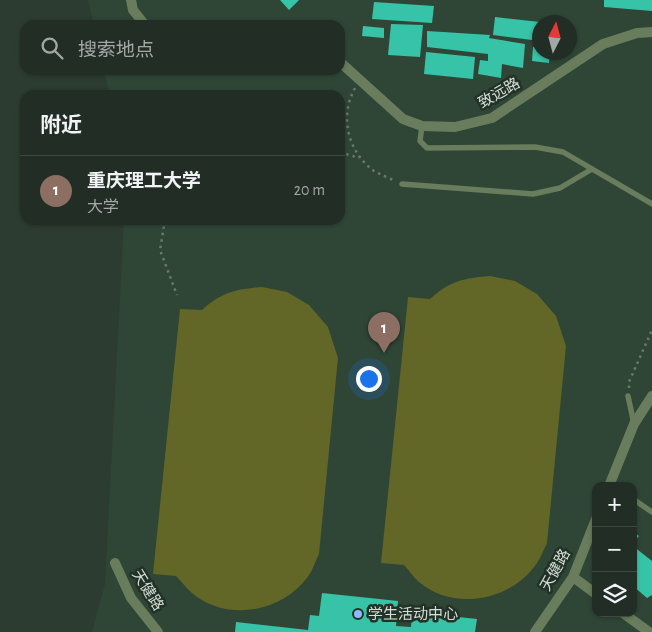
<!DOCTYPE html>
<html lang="zh">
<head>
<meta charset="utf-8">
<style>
  :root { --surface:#212d25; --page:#2d3932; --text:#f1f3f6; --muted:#a2a8a7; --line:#3e4942; --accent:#bca0f2 }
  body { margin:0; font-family:"Alegreya Sans","Noto Sans SC",sans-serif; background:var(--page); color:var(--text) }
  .controls { position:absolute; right:15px; bottom:15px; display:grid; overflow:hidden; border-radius:10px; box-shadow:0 1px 4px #0004 }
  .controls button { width:45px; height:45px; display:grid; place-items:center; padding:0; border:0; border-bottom:1px solid var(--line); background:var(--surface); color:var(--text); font:25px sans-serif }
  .compass { position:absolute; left:532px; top:15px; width:45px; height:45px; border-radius:50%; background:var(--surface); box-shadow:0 1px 4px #0004; rotate:6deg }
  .you { position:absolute; left:368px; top:378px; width:18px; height:18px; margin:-12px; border:4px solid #fff; border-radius:50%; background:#1a73e8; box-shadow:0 0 0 8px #1a73e833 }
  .badge { display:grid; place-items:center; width:32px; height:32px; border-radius:50%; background:var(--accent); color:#fff; font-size:16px; font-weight:700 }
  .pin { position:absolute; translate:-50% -41px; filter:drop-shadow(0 1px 2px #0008) }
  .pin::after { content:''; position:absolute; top:26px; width:18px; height:15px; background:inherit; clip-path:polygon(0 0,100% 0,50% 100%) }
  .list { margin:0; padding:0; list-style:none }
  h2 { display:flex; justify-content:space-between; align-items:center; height:65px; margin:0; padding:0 20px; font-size:21px }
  h2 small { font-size:16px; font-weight:400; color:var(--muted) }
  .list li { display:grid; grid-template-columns:32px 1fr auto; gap:15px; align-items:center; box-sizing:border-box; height:70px; padding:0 20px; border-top:1px solid var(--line) }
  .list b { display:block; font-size:19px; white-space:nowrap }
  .list p { margin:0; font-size:16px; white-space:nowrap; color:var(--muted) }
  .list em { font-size:16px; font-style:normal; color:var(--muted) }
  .icon { flex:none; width:28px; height:28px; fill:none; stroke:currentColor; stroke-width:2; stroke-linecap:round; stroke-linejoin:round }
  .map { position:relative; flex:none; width:652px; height:632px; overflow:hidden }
  .search { position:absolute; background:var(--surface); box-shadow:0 1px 4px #0004; left:20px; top:20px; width:325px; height:55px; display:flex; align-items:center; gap:12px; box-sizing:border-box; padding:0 18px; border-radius:15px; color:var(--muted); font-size:19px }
  .panel { position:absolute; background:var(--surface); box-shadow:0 1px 4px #0004; left:20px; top:90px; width:325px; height:135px; border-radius:15px }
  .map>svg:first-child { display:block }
</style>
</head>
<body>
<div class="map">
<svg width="652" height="632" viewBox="0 0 652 632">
  <rect width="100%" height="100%" fill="#2c3c31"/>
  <path fill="#2f4637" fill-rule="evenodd" d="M88 0H652V632H92L105 584 124 220H340V95H110L104 70H340V25H94ZM540 22H570V52H540ZM596 486H633V613H596Z"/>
  <path fill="#626627" d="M490 276 515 281 537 294 556 316 566 346 547 543C543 551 540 560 534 567 508 601 453 611 419 582 413 577 409 570 404 565L381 563 408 297 430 299C450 281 464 278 490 276Z
    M262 287 287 292 309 305 328 327 338 358 319 554C315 562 312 572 307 578 280 613 226 622 192 593 186 588 181 581 176 576L153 574 180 309 202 310C222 292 236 289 262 287Z"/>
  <path fill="#37c3a7" d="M280 0H299L289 10Z
    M604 0H652V11L604 7Z
    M374 2 434 6 432 23 372 19Z
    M495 17 540 22V41L493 35Z
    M391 24 423 25 420 57 388 55Z
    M363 26 384 28V38L362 36Z
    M427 31 490 35 489 38 525 44 523 68 502 64 501 78 478 74 480 60 488 61V54L427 47Z
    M533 47 540 48V52H550L549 63 532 61Z
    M426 52 475 57 473 79 424 74Z
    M633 532 639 536 633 542Z
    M633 546 652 561V595L647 598 633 586Z
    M322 593 398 601 396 626 411 627 412 612 477 619 475 632H235L236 622 308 630 310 615 319 616Z"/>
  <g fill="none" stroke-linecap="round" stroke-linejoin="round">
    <path stroke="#69776e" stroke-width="2.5" stroke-dasharray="2.5 4" stroke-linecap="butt" d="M355 88C339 117 348 152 374 171 381 175 389 178 395 181
      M340 152 359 158
      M165 220 160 250 177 295
      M629 388V382L652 330"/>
    <path stroke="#697d5c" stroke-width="5.5" d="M422 126 420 141 427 148 535 147 563 152 652 204
      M402 184 533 194 560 188 592 169
      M628 396 634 424
      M633 499 652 512"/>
    <path stroke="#697d5c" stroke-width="10" d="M131 0 133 10 145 25
      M340 62 403 119 422 126 455 127 492 118 603 44 637 33 652 32
      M609 486 634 424 652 396
      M115 563 131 598 158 632
      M573 577 596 594
      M623 613 649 632
      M535 632 573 577 596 519"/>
  </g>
  <circle fill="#8fb8fd" stroke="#223227" stroke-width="2" cx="358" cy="614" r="5"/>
  <g text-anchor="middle" stroke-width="5" stroke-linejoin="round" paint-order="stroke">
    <g font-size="15" fill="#d5dfd8" stroke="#223227">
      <text transform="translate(499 93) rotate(-30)" y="5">致远路</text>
      <text transform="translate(555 570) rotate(-61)" y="5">天健路</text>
      <text transform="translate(148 590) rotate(58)" y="5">天健路</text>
    </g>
    <g font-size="15" fill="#d5dfd8" stroke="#223227" text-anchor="start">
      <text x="368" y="619">学生活动中心</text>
    </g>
  </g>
</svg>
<div class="controls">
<button>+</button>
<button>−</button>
<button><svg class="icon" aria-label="layers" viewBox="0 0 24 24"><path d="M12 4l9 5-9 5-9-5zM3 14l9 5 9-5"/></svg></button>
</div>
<svg class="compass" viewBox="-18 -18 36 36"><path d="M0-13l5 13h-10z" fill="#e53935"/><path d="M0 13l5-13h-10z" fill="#a2a8a7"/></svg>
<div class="you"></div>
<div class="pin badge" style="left:384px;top:353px;background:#8d6e63">1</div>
<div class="search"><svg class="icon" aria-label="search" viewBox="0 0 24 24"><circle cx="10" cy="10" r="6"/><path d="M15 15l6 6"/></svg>搜索地点</div>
<section class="panel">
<h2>附近<small></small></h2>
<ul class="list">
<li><span class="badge" style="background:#8d6e63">1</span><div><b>重庆理工大学</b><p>大学</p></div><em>20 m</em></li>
</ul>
</section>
</div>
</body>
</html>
